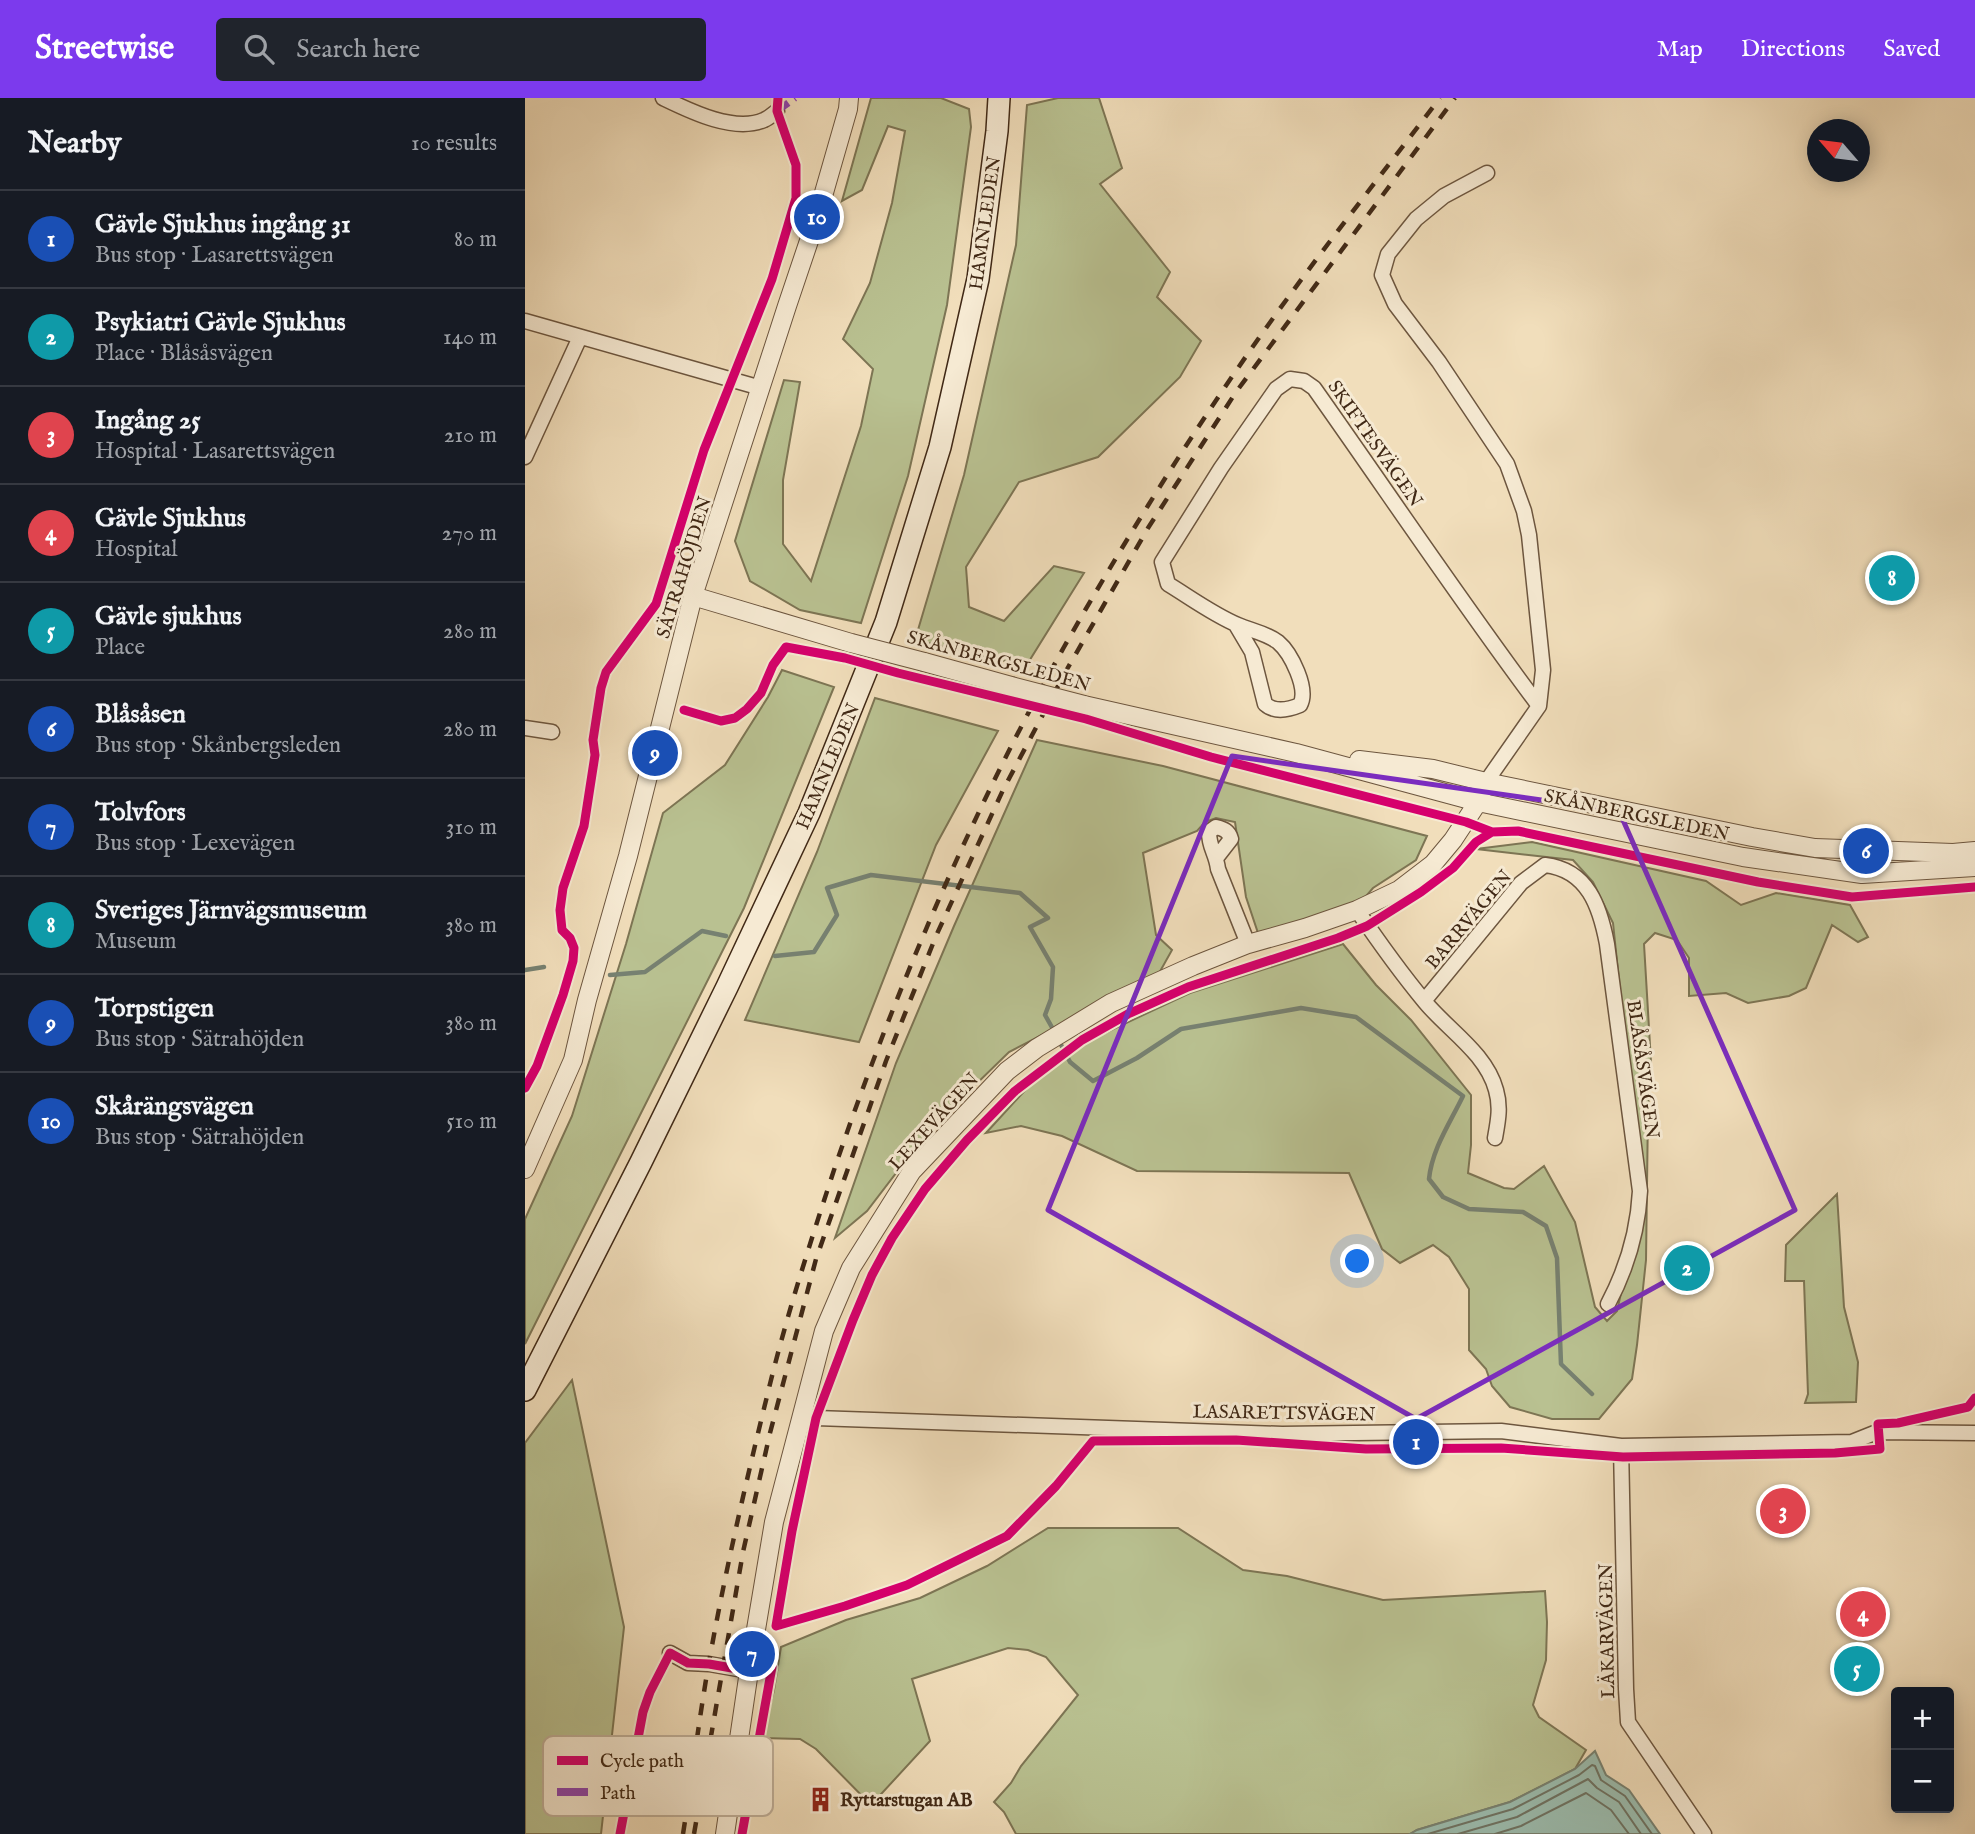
<!DOCTYPE html>
<html lang="en">
<head>
<meta charset="utf-8">
<style>
  :root { --surface:#171b24; --page:#20242c; --text:#f1f3f6; --muted:#9ea1a6; --line:#363941; --accent:#7c3aed }
  body { margin:0; font-family:"IM FELL English",serif; background:var(--page); color:var(--text) }
  .controls { position:absolute; right:21px; bottom:21px; display:grid; overflow:hidden; border-radius:7px; box-shadow:0 4px 18px #0003 }
  .controls button { width:63px; height:63px; display:grid; place-items:center; padding:0; border:0; border-bottom:2px solid var(--line); background:var(--surface); color:var(--text); font:35px sans-serif }
  .compass { position:absolute; left:1282px; top:21px; width:63px; height:63px; border-radius:50%; background:var(--surface); box-shadow:0 4px 18px #0003; rotate:298deg }
  .you { position:absolute; left:833px; top:1164px; width:24px; height:24px; margin:-18px; border:5px solid #fff; border-radius:50%; background:#1a73e8; box-shadow:0 0 0 10px #1a73e833 }
  .badge { display:grid; place-items:center; width:46px; height:46px; border-radius:50%; background:var(--accent); color:#fff; font-size:23px; font-weight:700 }
  .pin { position:absolute; translate:-50% -50%; border:4px solid #fff; box-shadow:0 2px 7px #0006 }
  .list { margin:0; padding:0; list-style:none }
  h2 { display:flex; justify-content:space-between; align-items:center; height:91px; margin:0; padding:0 28px; font-size:30px }
  h2 small { font-size:23px; font-weight:400; color:var(--muted) }
  .list li { display:grid; grid-template-columns:46px 1fr auto; gap:21px; align-items:center; box-sizing:border-box; height:98px; padding:0 28px; border-top:2px solid var(--line) }
  .list b { display:block; font-size:26px; white-space:nowrap }
  .list p { margin:0; font-size:23px; white-space:nowrap; color:var(--muted) }
  .list em { font-size:23px; font-style:normal; color:var(--muted) }
  .icon { flex:none; width:38px; height:38px; fill:none; stroke:currentColor; stroke-width:2; stroke-linecap:round; stroke-linejoin:round }
  .map { position:relative; flex:none; width:1450px; height:1736px; overflow:hidden }
  header { display:flex; align-items:center; gap:42px; box-sizing:border-box; height:98px; padding:0 35px; background:var(--accent); color:#fff }
  header strong { font-size:33px }
  nav { display:flex; gap:38px; margin-inline-start:auto; font-size:24px }
  .search { width:490px; height:63px; background:var(--page); display:flex; align-items:center; gap:18px; box-sizing:border-box; padding:0 24px; border-radius:7px; color:var(--muted); font-size:26px }
  main { display:flex }
  aside { flex:1; background:var(--surface) }
  .map>svg:first-child { display:block }
</style>
</head>
<body>
<header>
<strong>Streetwise</strong>
<div class="search"><svg class="icon" aria-label="search" viewBox="0 0 24 24"><circle cx="10" cy="10" r="6"/><path d="M15 15l6 6"/></svg>Search here</div>
<nav><a>Map</a><a>Directions</a><a>Saved</a></nav>
</header>
<main>
<aside>
<h2>Nearby<small>10 results</small></h2>
<ul class="list">
<li><span class="badge" style="background:#1a4fb4">1</span><div><b>Gävle Sjukhus ingång 31</b><p>Bus stop · Lasarettsvägen</p></div><em>80 m</em></li>
<li><span class="badge" style="background:#0f9aa8">2</span><div><b>Psykiatri Gävle Sjukhus</b><p>Place · Blåsåsvägen</p></div><em>140 m</em></li>
<li><span class="badge" style="background:#e0444e">3</span><div><b>Ingång 25</b><p>Hospital · Lasarettsvägen</p></div><em>210 m</em></li>
<li><span class="badge" style="background:#e0444e">4</span><div><b>Gävle Sjukhus</b><p>Hospital</p></div><em>270 m</em></li>
<li><span class="badge" style="background:#0f9aa8">5</span><div><b>Gävle sjukhus</b><p>Place</p></div><em>280 m</em></li>
<li><span class="badge" style="background:#1a4fb4">6</span><div><b>Blåsåsen</b><p>Bus stop · Skånbergsleden</p></div><em>280 m</em></li>
<li><span class="badge" style="background:#1a4fb4">7</span><div><b>Tolvfors</b><p>Bus stop · Lexevägen</p></div><em>310 m</em></li>
<li><span class="badge" style="background:#0f9aa8">8</span><div><b>Sveriges Järnvägsmuseum</b><p>Museum</p></div><em>380 m</em></li>
<li><span class="badge" style="background:#1a4fb4">9</span><div><b>Torpstigen</b><p>Bus stop · Sätrahöjden</p></div><em>380 m</em></li>
<li><span class="badge" style="background:#1a4fb4">10</span><div><b>Skårängsvägen</b><p>Bus stop · Sätrahöjden</p></div><em>510 m</em></li>
</ul>
</aside>
<div class="map">
<svg width="1450" height="1736" viewBox="0 0 1450 1736">
  <rect width="100%" height="100%" fill="#f1debb"/>
  <filter id="stains"><feTurbulence type="fractalNoise" baseFrequency=".00286" numOctaves="4"/><feColorMatrix values="0 0 0 0 .2 0 0 0 0 .09 0 0 0 0 .02 0 0 0 .5 -.17"/></filter>
  <radialGradient id="worn" r=".72"><stop offset=".6" stop-color="#630" stop-opacity="0"/><stop offset="1" stop-color="#630" stop-opacity=".3"/></radialGradient>
  <path fill="#b9c191" stroke="#7d7554" stroke-width="2" d="M346 0H416L444 11 446 29 422 207 383 378 336 525 275 512 225 483 210 443 259 282 275 284 258 382V446L286 483 336 328 348 271 318 241 345 185 367 105 380 33 363 28 337 92 317 103Z
    M533 0H574L597 70 575 86 645 174 632 199 676 243 655 279 573 359 494 384 441 469 444 509 479 523 529 468 559 475 501 568 390 542 439 377 491 147 502 7Z
    M257 572 309 589 219 810 0 1246V1121L47 1018 101 846 138 715 200 667 243 599Z
    M350 600 473 633 411 747 334 944 220 922 292 754Z
    M512 642 638 668 902 738 891 762 848 790 830 811 735 841 721 799 710 724 691 720 680 724 672 733 618 755 631 837 647 852 633 877 484 954 404 1032 342 1113 310 1140 371 965 429 828Z
    M1007 744 1181 783 1216 807 1251 795 1325 807 1343 839 1333 844 1307 827 1281 890 1264 898 1223 905 1201 895 1164 898V860L1152 842 1130 835 1119 846 1126 964 1123 1012 1121 1162 1112 1247 1107 1281 1074 1321H1027L985 1309 967 1288 961 1271 944 1252V1191L924 1159 908 1147 875 1165 857 1151 824 1075 612 1073 537 1038 496 1028 461 1035 504 988 565 942 665 895 818 846 851 887 886 922 946 997V1047L943 1075 979 1090 989 1091 1019 1068 1050 1124 1070 1209 1082 1223 1092 1213 1117 1102 1088 825 1068 784 1048 762 951 751Z
    M1312 1096 1319 1209 1333 1264 1331 1304 1280 1305 1283 1296 1279 1183H1260L1261 1147Z
    M47 1282 99 1529 76 1736H0V1345Z
    M523 1430H653L718 1472 762 1478 858 1502 1020 1493 1022 1524 1021 1562 1008 1607 1014 1619 1061 1652 1050 1671 985 1704 892 1732 885 1736H491L479 1714 469 1704 486 1685 496 1668 553 1597 521 1559 503 1552 483 1550 387 1581 405 1643 346 1707 291 1651 275 1641 237 1640 249 1592 256 1549 321 1522 395 1500 462 1468Z"/>
  <path fill="#9bbcae" stroke="#778171" stroke-width="2" d="M1070 1653 1081 1677 1104 1692 1135 1736H885L892 1732 985 1704 1050 1671Z"/>
  <g fill="none" stroke-linecap="round" stroke-linejoin="round">
    <path stroke="#6e7262" stroke-width="2" d="M903 1736 988 1711 1054 1677 1067 1667 1070 1668 1076 1682 1100 1698 1127 1736
      M933 1736 992 1719 1063 1681 1072 1690 1094 1704 1116 1736
      M970 1736 996 1728 1061 1695 1086 1712 1104 1736"/>
    <path stroke="#778171" stroke-width="4.5" d="M250 858 289 854 312 817 302 790 346 777 495 795 523 820 505 829 528 869 526 901 520 917 529 933
      M0 872 19 869
      M85 877 120 874 177 833 201 838
      M533 941 545 964 568 983 612 960 656 931 776 910 831 919 938 998C925 1025 907 1051 904 1081L918 1099 944 1111 998 1114 1021 1128 1032 1160 1036 1266 1067 1296"/>
    <defs>
      <path id="minor" d="M138 0C165 13 209 35 239 22 244 20 248 16 252 13
        M0 223 236 290
        M0 359 55 239
        M711 527 727 554 740 606C750 615 763 612 775 607 784 591 766 555 753 544 741 535 727 533 713 527 689 517 666 500 643 486L637 464 696 370 751 291 765 281 779 283 789 290C864 396 936 504 1014 608
        M0 630 27 634
        M961 684 1014 608 1018 572 1004 437 999 413 982 366 914 264 870 206 857 177 863 156 891 121 919 98 962 75
        M692 759 706 741C704 733 699 731 691 729L684 734C684 750 691 755 693 771L723 846
        M832 812C853 843 876 875 900 904 923 932 961 955 971 992 976 1009 973 1023 970 1040
        M899 903 996 785 1020 767C1063 772 1075 809 1082 846L1115 1093C1113 1132 1101 1172 1083 1206
        M275 1322 291 1320 757 1336 976 1333 1096 1348 1327 1344 1352 1334 1450 1335
        M1096 1348 1101 1591 1103 1624 1179 1736
        M145 1555 163 1565 184 1566 224 1573"/>
      <path id="tertiary" d="M168 498 326 545
        M399 564 486 588
        M559 607 771 655 953 704 1218 759 1337 776 1450 769
        M834 662 908 671 961 684 1227 739 1290 750 1428 755 1450 753
        M0 1071 48 962 62 902 103 758 168 498 262 208 292 119 323 11 324 0
        M200 1736 224 1573 249 1424 299 1233 326 1170 387 1073 482 973 512 950 586 905 668 868 723 846 780 830 832 812 874 792 908 766 928 742 953 704 961 684"/>
      <path id="secondary" d="M0 1292 116 1064 202 889 284 715 361 524 415 349 453 181 472 33 474 0"/>
    </defs>
    <use href="#minor" stroke="#6d563f" stroke-width="17"/>
    <use href="#tertiary" stroke="#6d563f" stroke-width="20"/>
    <use href="#secondary" stroke="#412916" stroke-width="24"/>
    <use href="#minor" stroke="#f6ead3" stroke-width="14"/>
    <use href="#tertiary" stroke="#f6ead3" stroke-width="18"/>
    <use href="#secondary" stroke="#f6ead3" stroke-width="21"/>
    <path stroke="#412916" stroke-width="4.5" stroke-dasharray="12 12" stroke-linecap="butt" d="M158 1736C167 1679 174 1621 184 1564 201 1469 223 1375 246 1282 264 1210 287 1139 310 1069 371 890 447 714 539 549 593 454 651 360 713 270 776 178 847 89 915 0
      M169 1736 218 1454 245 1335 291 1161 361 963 411 838 478 692 541 573 623 430 711 294 930 0"/>
    <defs>
      <path id="tertiary-bridge" d="M326 545 399 564
        M486 588 559 607"/>
    </defs>
    <use href="#tertiary-bridge" stroke="#6d563f" stroke-width="20" stroke-linecap="butt"/>
    <use href="#tertiary-bridge" stroke="#f6ead3" stroke-width="18"/>
    <path stroke="#8e44ad" stroke-width="7" stroke-dasharray="14 7" stroke-linecap="butt" d="M252 13 270 0"/>
    <defs>
      <path id="cycleway" d="M159 612 196 623 210 620 222 611 236 595 248 567 261 549 320 560 373 575 561 621 686 659 941 724 967 734 993 733 1233 784 1327 799 1450 789
        M967 734 951 744 928 770 896 794 842 828 813 840 663 889 603 916 557 942 490 993 442 1042 400 1091 367 1140 347 1177 328 1222 291 1320 267 1433 251 1528 320 1508 382 1487 482 1438 531 1388 568 1343 711 1342 841 1351 976 1350 1098 1359 1310 1355 1355 1351 1353 1326 1373 1325 1443 1309 1450 1300
        M0 990 12 968 38 897 48 863 49 850 45 840 37 832 35 812 38 790 59 728 70 657 68 642 76 590 81 574 131 506 179 352 247 181 271 100V67L252 13 253 0
        M95 1736 118 1614 125 1594 145 1555 163 1565 184 1566 224 1573 247 1569 217 1736"/>
    </defs>
    <use href="#cycleway" stroke="#f6ead3" stroke-width="13"/>
    <use href="#cycleway" stroke="#d6006c" stroke-width="9"/>
  </g>
  <path fill="none" stroke="#7b2cbf" stroke-width="5" stroke-linejoin="round" d="M707 658 1094 713 1270 1112 891 1321 523 1112Z"/>
  <defs>
    <symbol id="building-bare" viewBox="-9 -9 18 18"><path d="M-4-6H4V6H1V3H-1V6H-4ZM-2.5-4.3h1.7v1.8h-1.7ZM.8-4.3h1.7v1.8H.8ZM-2.5-1h1.7V.8h-1.7ZM.8-1h1.7V.8H.8Z" fill="#8f2418" stroke="#f6ead3" stroke-width="2.5" paint-order="stroke"/></symbol>
  </defs>
  <g fill-rule="evenodd">
    <use href="#building-bare" x="278" y="1684" width="35" height="35"/>
  </g>
  <g text-anchor="middle" stroke-width="6" stroke-linejoin="round" paint-order="stroke">
    <g font-size="19" fill="#412916" stroke="#f6ead3">
      <text transform="translate(459 125) rotate(-82)" y="7">HAMNLEDEN</text>
      <text transform="translate(851 345) rotate(55)" y="7">SKIFTESVÄGEN</text>
      <text transform="translate(158 469) rotate(-73)" y="7">SÄTRAHÖJDEN</text>
      <text transform="translate(474 562) rotate(15)" y="7">SKÅNBERGSLEDEN</text>
      <text transform="translate(302 668) rotate(-67)" y="7">HAMNLEDEN</text>
      <text transform="translate(1112 716) rotate(12)" y="7">SKÅNBERGSLEDEN</text>
      <text transform="translate(943 821) rotate(-50)" y="7">BARRVÄGEN</text>
      <text transform="translate(1119 971) rotate(82)" y="7">BLÅSÅSVÄGEN</text>
      <text transform="translate(408 1023) rotate(-48)" y="7">LEXEVÄGEN</text>
      <text transform="translate(759 1314) rotate(1)" y="7">LASARETTSVÄGEN</text>
      <text transform="translate(1081 1533) rotate(-91)" y="7">LÄKARVÄGEN</text>
    </g>
    <g font-size="19" font-weight="bold" fill="#412916" stroke="#f6ead3" text-anchor="start">
      <text x="315" y="1708">Ryttarstugan AB</text>
    </g>
  </g>
  <rect x="18" y="1638" width="230" height="80" rx="10" fill="#f6ead3" stroke="#c0b09a" stroke-width="2"/>
  <rect x="32" y="1658" width="31" height="9" fill="#d6006c"/>
  <rect x="32" y="1690" width="31" height="8" fill="#8e44ad"/>
  <g font-size="19" fill="#412916">
    <text x="75" y="1669">Cycle path</text>
    <text x="75" y="1701">Path</text>
  </g>
  <rect width="100%" height="100%" filter="url(#stains)"/>
  <rect width="100%" height="100%" fill="url(#worn)"/>
</svg>
<div class="controls">
<button>+</button>
<button>−</button>
</div>
<svg class="compass" viewBox="-18 -18 36 36"><path d="M0-13l5 13h-10z" fill="#e53935"/><path d="M0 13l5-13h-10z" fill="#9ea1a6"/></svg>
<div class="you"></div>
<div class="pin badge" style="left:891px;top:1344px;background:#1a4fb4">1</div>
<div class="pin badge" style="left:1162px;top:1170px;background:#0f9aa8">2</div>
<div class="pin badge" style="left:1258px;top:1413px;background:#e0444e">3</div>
<div class="pin badge" style="left:1338px;top:1516px;background:#e0444e">4</div>
<div class="pin badge" style="left:1332px;top:1571px;background:#0f9aa8">5</div>
<div class="pin badge" style="left:1341px;top:753px;background:#1a4fb4">6</div>
<div class="pin badge" style="left:227px;top:1556px;background:#1a4fb4">7</div>
<div class="pin badge" style="left:1367px;top:480px;background:#0f9aa8">8</div>
<div class="pin badge" style="left:130px;top:655px;background:#1a4fb4">9</div>
<div class="pin badge" style="left:292px;top:119px;background:#1a4fb4">10</div>
</div>
</main>
</body>
</html>
